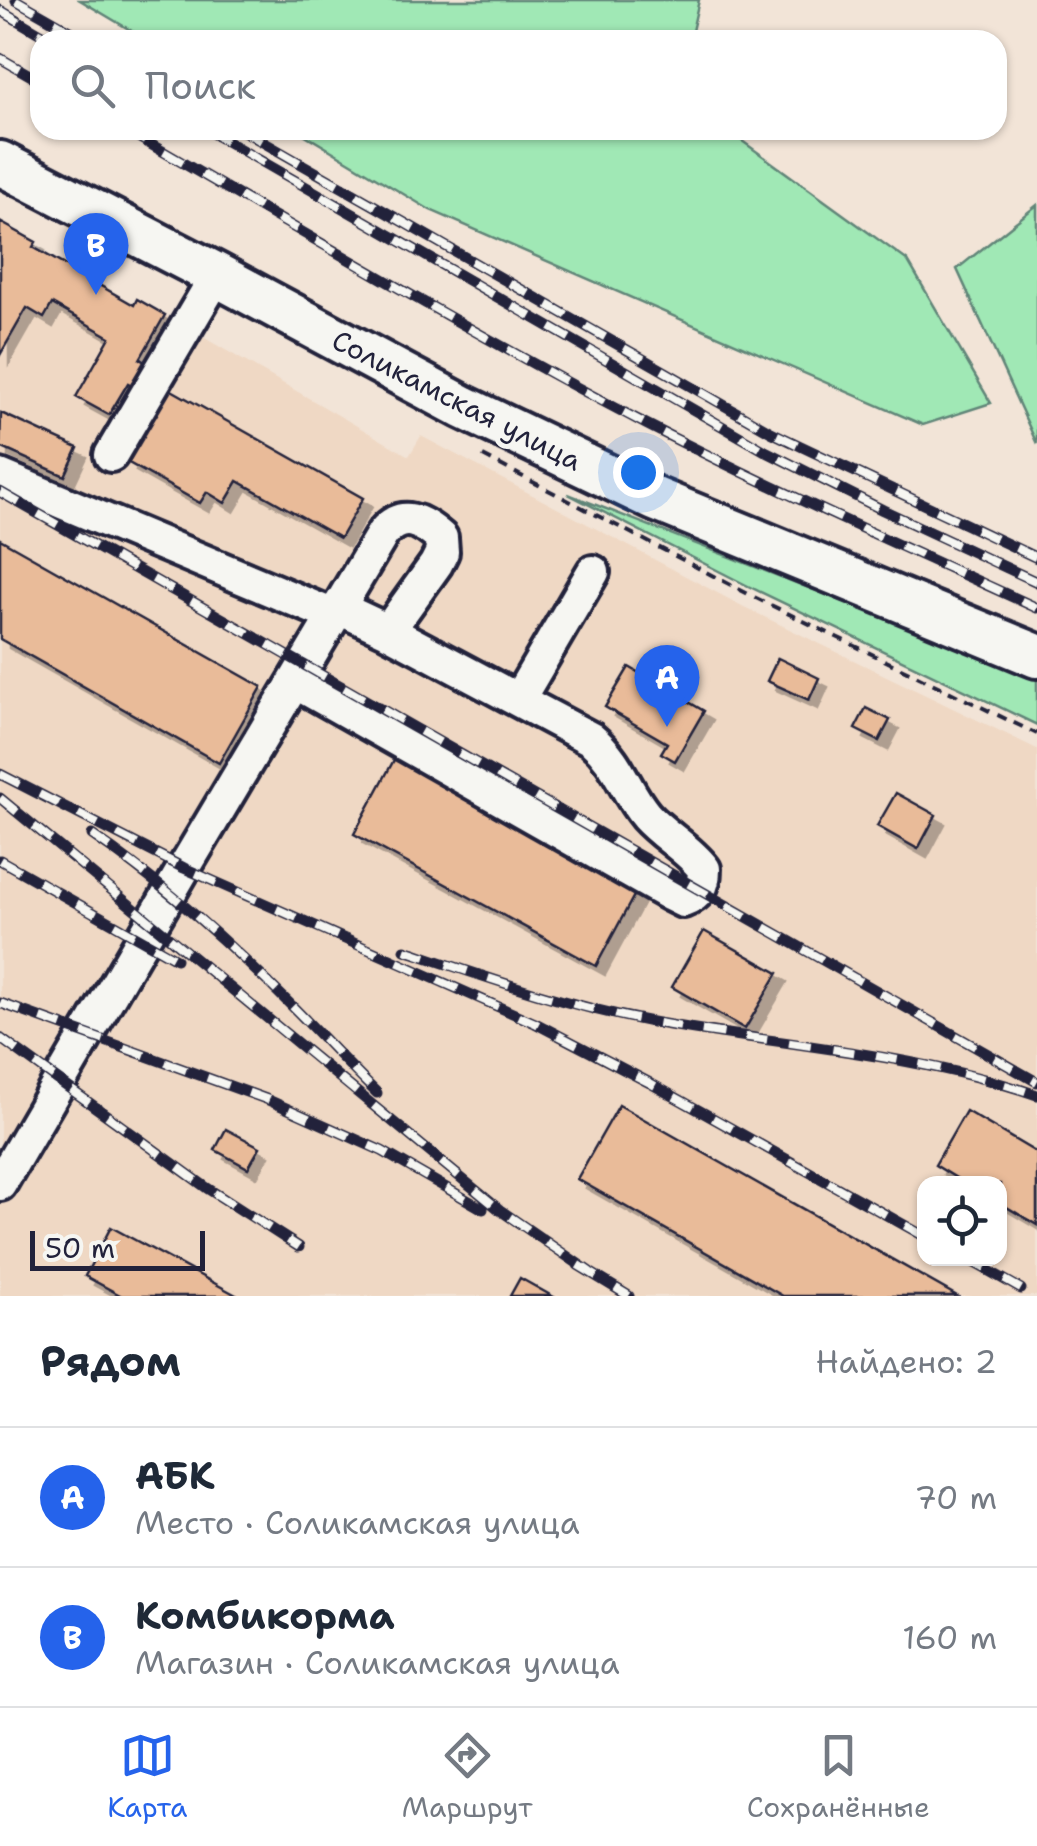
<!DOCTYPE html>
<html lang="ru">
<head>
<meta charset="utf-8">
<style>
  :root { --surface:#fff; --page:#f2f2f3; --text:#1f2937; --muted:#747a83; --line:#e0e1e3; --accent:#2563eb }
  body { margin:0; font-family:"Shantell Sans",sans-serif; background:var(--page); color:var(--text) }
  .controls { position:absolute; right:30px; bottom:30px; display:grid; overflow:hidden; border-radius:20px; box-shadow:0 2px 8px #0004 }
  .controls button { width:90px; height:90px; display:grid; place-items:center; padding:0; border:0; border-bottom:2px solid var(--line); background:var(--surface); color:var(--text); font:50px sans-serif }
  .scale { position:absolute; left:30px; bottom:25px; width:175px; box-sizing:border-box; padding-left:10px; border:5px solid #22223b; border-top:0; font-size:28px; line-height:35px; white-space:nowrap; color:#22223b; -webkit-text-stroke:8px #f6f6f2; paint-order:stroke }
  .you { position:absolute; left:638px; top:472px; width:35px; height:35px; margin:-25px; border:8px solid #fff; border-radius:50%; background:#1a73e8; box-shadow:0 0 0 15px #1a73e833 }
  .badge { display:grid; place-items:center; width:65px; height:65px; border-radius:50%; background:var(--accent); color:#fff; font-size:32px; font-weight:700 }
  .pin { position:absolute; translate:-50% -82px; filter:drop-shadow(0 2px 5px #0008) }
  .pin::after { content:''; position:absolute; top:52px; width:35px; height:30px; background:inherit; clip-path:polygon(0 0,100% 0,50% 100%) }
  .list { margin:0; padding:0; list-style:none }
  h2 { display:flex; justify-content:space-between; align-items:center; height:130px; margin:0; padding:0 40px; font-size:42px }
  h2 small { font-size:32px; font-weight:400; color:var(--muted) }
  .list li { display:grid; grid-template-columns:65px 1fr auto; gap:30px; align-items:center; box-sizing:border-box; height:140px; padding:0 40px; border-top:2px solid var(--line) }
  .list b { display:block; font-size:38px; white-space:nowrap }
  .list p { margin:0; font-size:32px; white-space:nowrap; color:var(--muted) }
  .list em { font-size:32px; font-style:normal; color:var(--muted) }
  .icon { flex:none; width:55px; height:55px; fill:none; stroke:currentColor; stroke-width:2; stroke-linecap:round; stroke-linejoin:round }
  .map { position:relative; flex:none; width:1037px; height:1296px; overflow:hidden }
  .search { position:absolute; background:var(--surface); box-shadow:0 2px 8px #0004; left:30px; right:30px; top:30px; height:110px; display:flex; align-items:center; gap:25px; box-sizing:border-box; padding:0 35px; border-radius:30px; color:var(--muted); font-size:38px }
  .sheet { height:410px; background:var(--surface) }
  nav { display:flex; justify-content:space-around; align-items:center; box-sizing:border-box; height:140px; border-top:2px solid var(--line); background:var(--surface); font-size:28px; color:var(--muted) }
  nav a { display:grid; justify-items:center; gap:5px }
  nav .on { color:var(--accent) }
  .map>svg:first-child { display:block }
</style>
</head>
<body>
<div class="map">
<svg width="1037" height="1296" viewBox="0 0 1037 1296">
  <defs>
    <filter id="shadow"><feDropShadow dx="9" dy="9" stdDeviation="0" flood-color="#0004"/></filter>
  </defs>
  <rect width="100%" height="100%" fill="#f2e4d7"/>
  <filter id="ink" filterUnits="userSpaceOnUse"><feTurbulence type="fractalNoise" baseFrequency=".01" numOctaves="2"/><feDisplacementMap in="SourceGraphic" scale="20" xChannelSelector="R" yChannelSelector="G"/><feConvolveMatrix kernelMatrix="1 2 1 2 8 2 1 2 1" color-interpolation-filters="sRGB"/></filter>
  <g filter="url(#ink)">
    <path fill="#efd8c4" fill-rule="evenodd" d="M0 222 36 242 34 248 133 304 137 299 409 456 421 436 744 607 1037 749V1296H0ZM924 1184H1000V1258H924Z"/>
    <path fill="#a0e8b5" stroke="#618578" stroke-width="2.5" d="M80 0H699L690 40H147Z
      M297 130H727L908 261 991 403 923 425 430 210Z
      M1037 205V444L957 269Z
      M568 494 1037 677V725L754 589Z"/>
    <path fill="#e9bb99" stroke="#22223b" stroke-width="2.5" filter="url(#shadow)" d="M0 222 36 242 33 247 134 305 137 299 165 315 140 359 148 364 135 387 128 383 109 415 76 397 110 337 52 304 44 318 27 308 0 355Z
      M168 388 363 498 340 538 238 481 225 503 207 492 200 503 127 462Z
      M1 413 78 448 65 476 0 447Z
      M0 539 262 687 219 763 0 639Z
      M778 658 819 678 809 700 767 681Z
      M629 667 704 711 675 761 661 753 667 743 605 707Z
      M866 708 890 720 879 741 855 729Z
      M395 758 637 890 596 966 354 834Z
      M896 793 936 815 918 849 877 826Z
      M704 931 778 973 745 1029 672 987Z
      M619 1105 957 1296H783L577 1179Z
      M966 1111 1037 1153V1225L1000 1203V1184H966L935 1165Z
      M226 1129 260 1147 248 1168 215 1150Z
      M111 1227 238 1296H122L85 1276Z
      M520 1278 552 1296H510Z"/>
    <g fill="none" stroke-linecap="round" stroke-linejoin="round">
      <defs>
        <path id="minor" d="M111 455 217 275
          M0 476 334 616
          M295 682 671 895 683 901C699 895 704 886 704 869 688 848 664 836 646 816 624 790 620 763 591 739L388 631
          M518 700 593 572
          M0 1184 184 868 383 533C402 510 422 521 441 538L442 552 436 564 388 631 339 608"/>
        <path id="major" d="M0 163 217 275 463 407 655 499 1037 656"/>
      </defs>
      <use href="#minor" stroke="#22223b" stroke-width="40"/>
      <use href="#major" stroke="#22223b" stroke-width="50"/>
      <path stroke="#22223b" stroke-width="4" stroke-dasharray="10 8" stroke-linecap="butt" d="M483 456 754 597 1037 734"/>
      <use href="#minor" stroke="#f6f6f2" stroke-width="32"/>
      <use href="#major" stroke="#f6f6f2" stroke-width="42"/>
      <defs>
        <path id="rail" d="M16 0 86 40
          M0 10 51 40
          M0 58 40 81
          M126 130C298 229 469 332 646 424 774 490 906 548 1037 608
          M207 130 767 452 883 510 1037 582
          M242 130 771 432 1037 558
          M0 492 1037 1082
          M0 774 184 868 535 1023 650 1083 924 1236
          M0 798 500 1210 590 1272
          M92 835C164 884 229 943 291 1005 320 1034 347 1064 377 1093
          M0 860 176 959
          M405 950C485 977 564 1005 647 1021 777 1045 912 1052 1037 1095
          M0 1003 266 1099 382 1151 483 1209
          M0 1038 207 1188 299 1247
          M966 1258 1021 1289
          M578 1265 629 1296"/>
      </defs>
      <use href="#rail" stroke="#22223b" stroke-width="11"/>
      <use href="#rail" stroke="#f6f6f2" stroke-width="8" stroke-dasharray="22" stroke-linecap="butt"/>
    </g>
  </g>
  <g text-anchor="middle" stroke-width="10" stroke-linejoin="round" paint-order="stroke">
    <g font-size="28" fill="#22223b" stroke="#f6f6f2">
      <text transform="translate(457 400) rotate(27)" y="10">Соликамская улица</text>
    </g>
  </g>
</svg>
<div class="controls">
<button><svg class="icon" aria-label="locate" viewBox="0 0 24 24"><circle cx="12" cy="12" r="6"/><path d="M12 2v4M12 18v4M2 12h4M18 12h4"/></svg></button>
</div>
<div class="scale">50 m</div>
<div class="you"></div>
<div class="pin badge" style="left:667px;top:727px">A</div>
<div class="pin badge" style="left:96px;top:295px">B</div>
<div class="search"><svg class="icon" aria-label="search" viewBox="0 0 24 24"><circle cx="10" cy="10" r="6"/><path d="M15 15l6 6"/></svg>Поиск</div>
</div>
<section class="sheet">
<h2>Рядом<small>Найдено: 2</small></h2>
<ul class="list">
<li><span class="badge">A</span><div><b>АБК</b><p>Место · Соликамская улица</p></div><em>70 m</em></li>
<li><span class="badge">B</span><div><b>Комбикорма</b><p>Магазин · Соликамская улица</p></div><em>160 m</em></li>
</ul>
</section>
<nav>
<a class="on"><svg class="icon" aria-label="map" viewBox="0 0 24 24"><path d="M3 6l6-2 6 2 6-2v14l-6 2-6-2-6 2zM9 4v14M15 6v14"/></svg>Карта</a>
<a><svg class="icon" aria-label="directions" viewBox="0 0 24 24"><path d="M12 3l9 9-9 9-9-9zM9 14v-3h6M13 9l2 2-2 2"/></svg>Маршрут</a>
<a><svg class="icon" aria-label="saved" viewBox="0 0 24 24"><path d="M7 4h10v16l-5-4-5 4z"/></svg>Сохранённые</a>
</nav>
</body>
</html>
